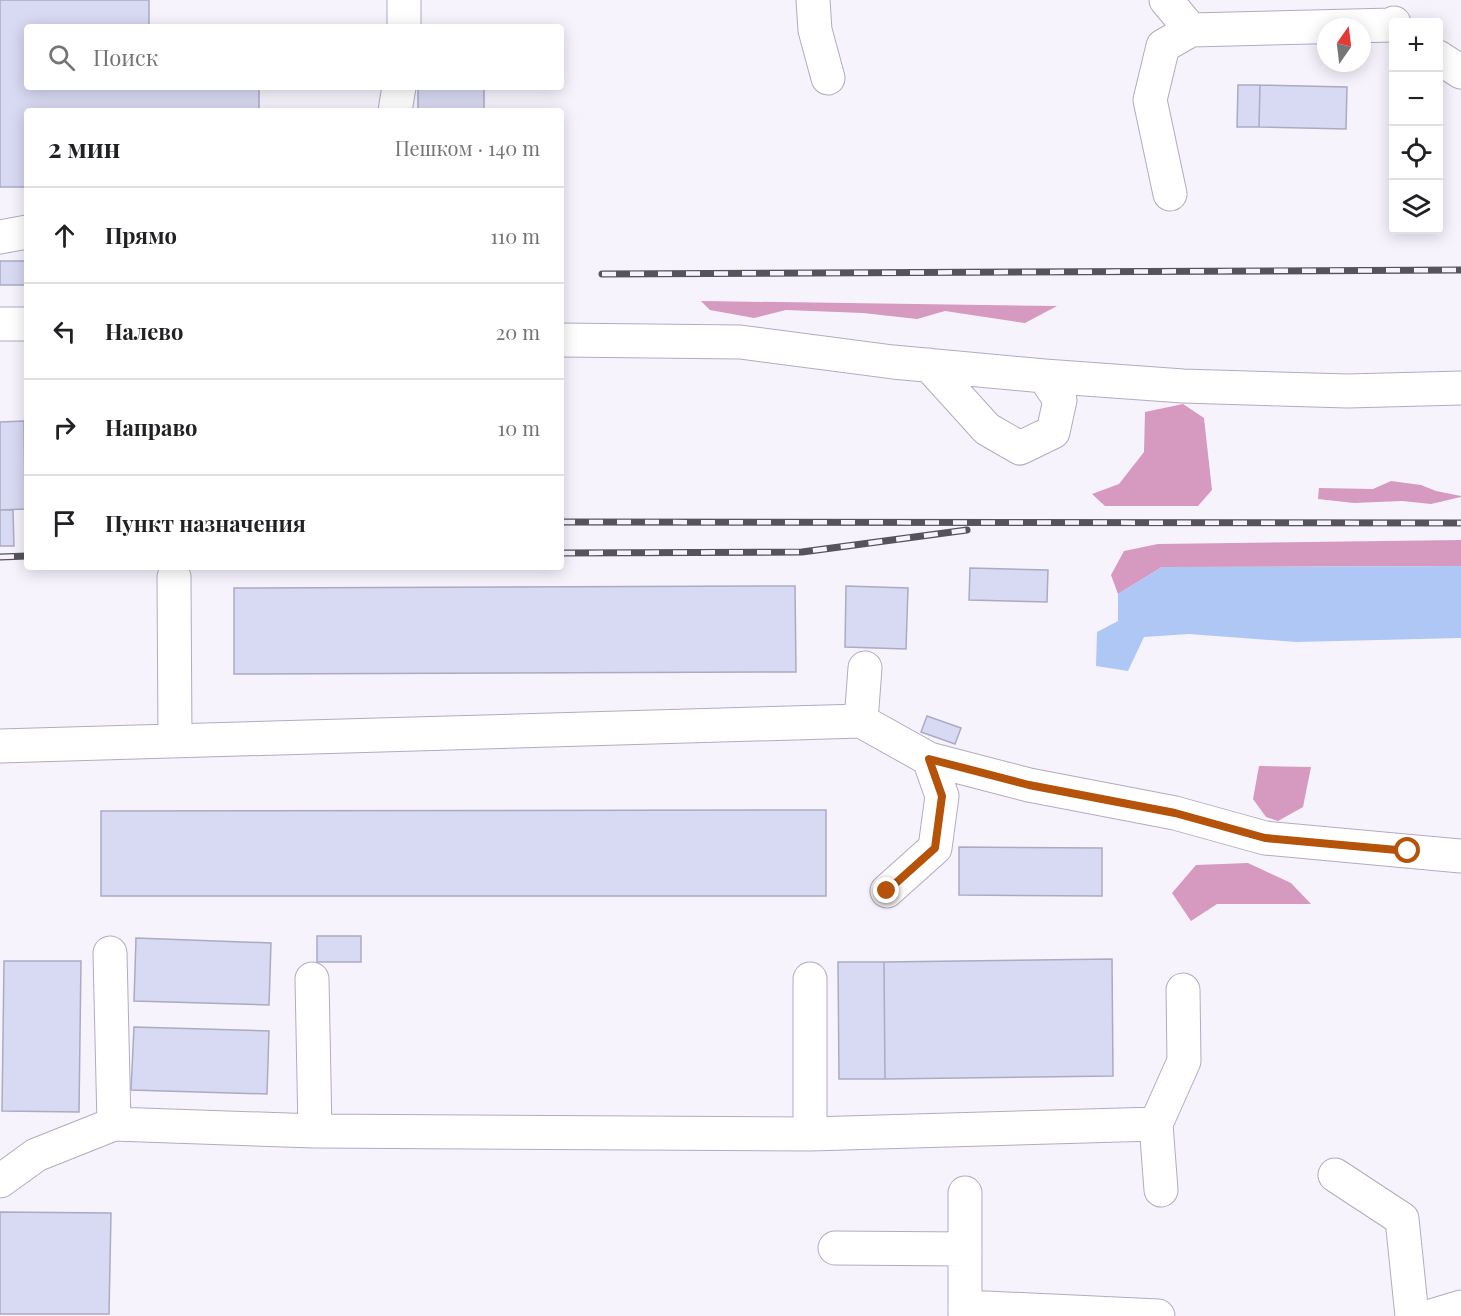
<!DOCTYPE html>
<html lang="ru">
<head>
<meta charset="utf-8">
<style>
  :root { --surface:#fff; --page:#f6f6f6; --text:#202124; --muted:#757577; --line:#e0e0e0 }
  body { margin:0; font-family:"Playfair Display",serif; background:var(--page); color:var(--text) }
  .controls { position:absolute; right:18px; top:18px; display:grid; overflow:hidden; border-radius:6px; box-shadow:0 3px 15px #0003 }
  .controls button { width:54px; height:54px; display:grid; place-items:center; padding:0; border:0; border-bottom:2px solid var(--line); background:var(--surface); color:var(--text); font:30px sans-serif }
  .compass { position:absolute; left:1317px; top:18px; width:54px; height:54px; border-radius:50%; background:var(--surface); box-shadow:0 3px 15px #0003; rotate:14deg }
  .stop { position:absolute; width:18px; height:18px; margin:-14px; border:4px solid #b45309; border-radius:50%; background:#fff }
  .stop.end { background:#b45309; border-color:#fff; box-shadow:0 2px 6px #0008 }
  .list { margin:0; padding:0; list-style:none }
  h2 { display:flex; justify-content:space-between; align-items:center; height:78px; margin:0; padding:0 24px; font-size:26px }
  h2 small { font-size:20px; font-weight:400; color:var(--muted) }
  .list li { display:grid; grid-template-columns:39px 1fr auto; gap:18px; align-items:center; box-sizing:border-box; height:96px; padding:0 24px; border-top:2px solid var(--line) }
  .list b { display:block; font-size:22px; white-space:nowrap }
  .list em { font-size:20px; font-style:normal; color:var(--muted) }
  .icon { flex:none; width:33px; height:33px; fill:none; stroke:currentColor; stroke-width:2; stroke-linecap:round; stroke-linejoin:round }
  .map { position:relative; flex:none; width:1461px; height:1316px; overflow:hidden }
  .search { position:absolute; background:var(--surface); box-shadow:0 3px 15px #0003; left:24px; top:24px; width:540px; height:66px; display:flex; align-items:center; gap:15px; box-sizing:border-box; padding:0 21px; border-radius:6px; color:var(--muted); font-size:22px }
  .panel { position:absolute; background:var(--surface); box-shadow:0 3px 15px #0003; left:24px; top:108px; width:540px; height:462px; border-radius:6px }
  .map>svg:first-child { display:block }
</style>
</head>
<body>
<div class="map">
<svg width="1461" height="1316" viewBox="0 0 1461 1316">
  <rect width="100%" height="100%" fill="#f7f3fd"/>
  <path fill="#d699bf" d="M701 301 1057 306 1025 323 945 311 917 319 863 313 786 310 754 318 710 310Z
    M1183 404 1204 418 1212 490 1198 506H1105L1092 494 1119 484 1144 452 1145 412Z
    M1391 481 1421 485 1436 491 1461 496V497L1431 504 1402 501 1354 503 1318 499 1319 488 1373 489Z
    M1461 540V566L1162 567 1118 594 1111 575 1124 551 1158 544Z
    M1259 766 1311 767 1303 807 1278 821 1266 817 1253 799Z
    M1248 863 1291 883 1311 904H1217L1191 921 1172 893 1196 865Z"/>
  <path fill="#afc7f5" d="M1461 566V638L1296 642 1189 634 1144 637 1128 671 1096 666 1097 632 1118 621V594L1162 567Z"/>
  <path fill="#d8d9f2" stroke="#aaabc3" stroke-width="1.5" d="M0 0H149V27H27V87H259V111H27V187H0Z
    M1238 85H1260L1259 127H1237Z
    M1260 85 1347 87 1346 129 1259 127Z
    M418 87H484V111H418Z
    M0 261H25V285H0Z
    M24 421 25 509 0 510V422Z
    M0 510H13L14 546H0Z
    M970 568 1048 570 1047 602 969 600Z
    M795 586 796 672 234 674V588Z
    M846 586 908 588 906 649 845 647Z
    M927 716 961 728 955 744 921 732Z
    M826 810V896H101V811Z
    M959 847 1102 848V896L959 895Z
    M317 936H361V962H317Z
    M136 938 271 943 269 1005 134 1001Z
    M1112 959 1113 1076 885 1079 884 962Z
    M4 961H81L79 1112 2 1111Z
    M838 962H884L885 1079H839Z
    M134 1027 269 1031 267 1094 131 1090Z
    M0 1212 111 1213 109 1314H0Z"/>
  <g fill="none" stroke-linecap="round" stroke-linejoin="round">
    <defs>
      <path id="minor" d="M813 0 815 30 828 78
        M1166 0 1191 30 1392 25 1394 23
        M404 27V0
        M1438 57 1461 72
        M395 111 399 87
        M1170 194 1150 100 1163 46 1191 30
        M0 237 27 232
        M0 324H27
        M561 340 740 342 893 362 1044 376 1183 386 1348 391 1461 388
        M929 365 987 429 1020 448 1053 432 1060 400 1044 376
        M174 577 175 741
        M861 721 865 668
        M0 746 861 721 929 759 1029 785 1175 813 1265 838 1461 856
        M887 891 935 848 942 796 929 759
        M110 953 114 1124
        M312 979 315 1131
        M810 1134V979
        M1335 1175 1402 1219 1412 1316
        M0 1181 36 1155 114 1124 315 1131 810 1134 1156 1124
        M1161 1190 1156 1124 1184 1061 1183 990
        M965 1193V1316
        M835 1248 965 1249
        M965 1307 1158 1316
        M1431 1316 1461 1307"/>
    </defs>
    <use href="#minor" stroke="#b3aac1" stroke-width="35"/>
    <use href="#minor" stroke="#fff" stroke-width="33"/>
    <defs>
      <path id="rail" d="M602 274 1461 270
        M561 522 1461 523
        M561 553 802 552 967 530
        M0 557 27 556"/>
    </defs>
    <use href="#rail" stroke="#56535c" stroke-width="7"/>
    <use href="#rail" stroke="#f7f3fd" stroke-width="4.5" stroke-dasharray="14" stroke-linecap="butt"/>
  </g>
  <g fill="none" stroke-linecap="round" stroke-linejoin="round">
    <path stroke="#b45309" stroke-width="8" d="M887 891 935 848 942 796 929 759 1029 785 1175 813 1265 838 1408 851"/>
  </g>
</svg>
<div class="controls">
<button>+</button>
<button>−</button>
<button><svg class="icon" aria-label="locate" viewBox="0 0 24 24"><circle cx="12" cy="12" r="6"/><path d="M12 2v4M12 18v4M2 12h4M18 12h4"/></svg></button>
<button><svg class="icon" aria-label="layers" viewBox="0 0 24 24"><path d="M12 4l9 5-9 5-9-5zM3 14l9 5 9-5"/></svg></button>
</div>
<svg class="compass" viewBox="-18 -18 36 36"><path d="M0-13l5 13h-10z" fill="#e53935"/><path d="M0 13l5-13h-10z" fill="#757577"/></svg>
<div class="stop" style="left:1408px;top:851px"></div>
<div class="stop end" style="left:887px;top:891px"></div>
<div class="search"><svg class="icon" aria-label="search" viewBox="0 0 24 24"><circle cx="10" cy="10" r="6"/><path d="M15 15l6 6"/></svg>Поиск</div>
<section class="panel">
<h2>2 мин<small>Пешком · 140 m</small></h2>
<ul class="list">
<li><svg class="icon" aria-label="ahead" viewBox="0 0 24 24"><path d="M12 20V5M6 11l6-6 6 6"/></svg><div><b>Прямо</b></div><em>110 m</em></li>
<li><svg class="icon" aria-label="left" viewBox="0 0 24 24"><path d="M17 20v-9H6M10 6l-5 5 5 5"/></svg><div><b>Налево</b></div><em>20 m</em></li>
<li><svg class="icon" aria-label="right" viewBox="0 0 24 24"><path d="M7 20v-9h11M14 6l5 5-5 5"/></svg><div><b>Направо</b></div><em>10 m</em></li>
<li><svg class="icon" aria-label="arrive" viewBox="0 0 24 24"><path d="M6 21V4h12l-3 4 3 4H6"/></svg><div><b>Пункт назначения</b></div></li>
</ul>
</section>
</div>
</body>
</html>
